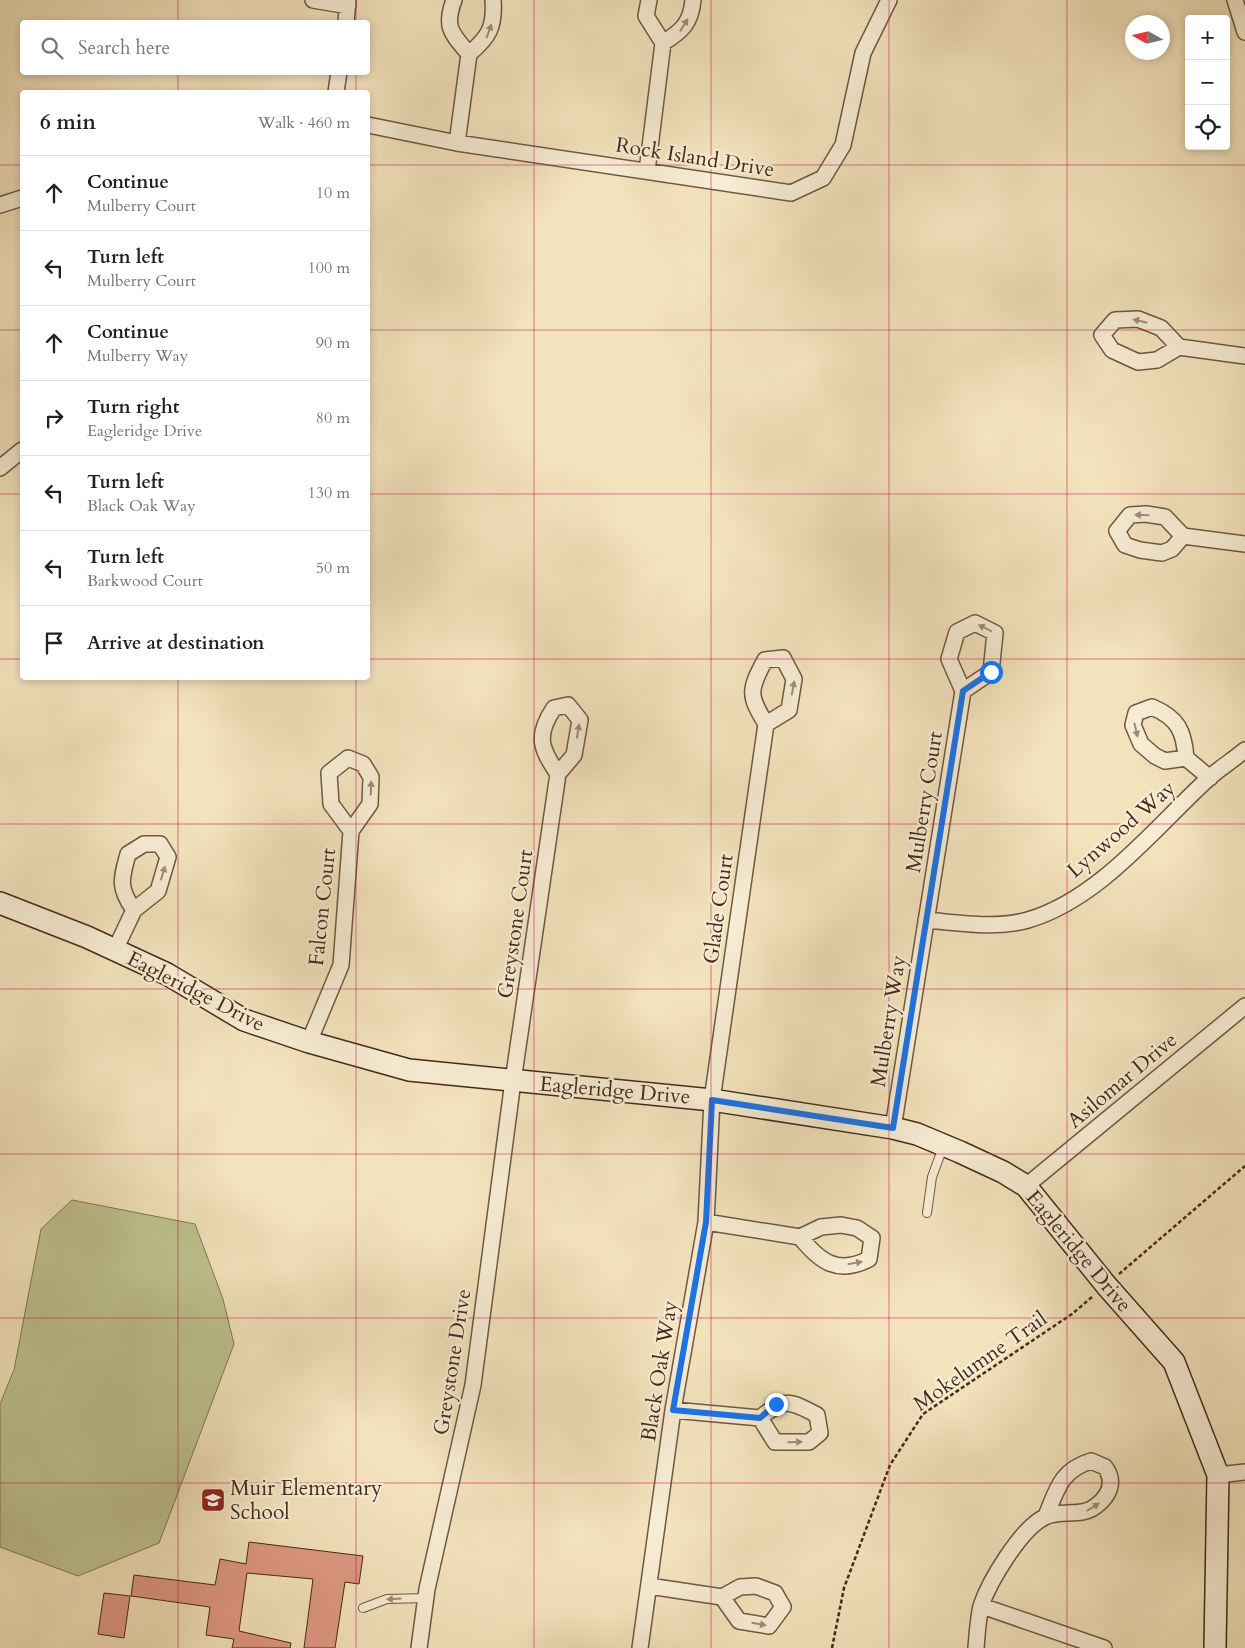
<!DOCTYPE html>
<html lang="en">
<head>
<meta charset="utf-8">
<style>
  :root { --surface:#fff; --page:#f2f2f2; --text:#202124; --muted:#757577; --line:#e0e0e0 }
  body { margin:0; font-family:Cardo,serif; background:var(--page); color:var(--text) }
  .controls { position:absolute; right:15px; top:15px; display:grid; overflow:hidden; border-radius:5px; box-shadow:0 2px 8px #0003 }
  .controls button { width:45px; height:45px; display:grid; place-items:center; padding:0; border:0; border-bottom:1px solid var(--line); background:var(--surface); color:var(--text); font:25px sans-serif }
  .compass { position:absolute; left:1125px; top:15px; width:45px; height:45px; border-radius:50%; background:var(--surface); box-shadow:0 2px 8px #0003; rotate:278deg }
  .stop { position:absolute; width:15px; height:15px; margin:-11px; border:4px solid #1a73e8; border-radius:50%; background:#fff }
  .stop.end { background:#1a73e8; border-color:#fff; box-shadow:0 1px 5px #0008 }
  .list { margin:0; padding:0; list-style:none }
  h2 { display:flex; justify-content:space-between; align-items:center; height:65px; margin:0; padding:0 20px; font-size:21px }
  h2 small { font-size:16px; font-weight:400; color:var(--muted) }
  .list li { display:grid; grid-template-columns:32px 1fr auto; gap:15px; align-items:center; box-sizing:border-box; height:75px; padding:0 20px; border-top:1px solid var(--line) }
  .list b { display:block; font-size:19px; white-space:nowrap }
  .list p { margin:0; font-size:16px; white-space:nowrap; color:var(--muted) }
  .list em { font-size:16px; font-style:normal; color:var(--muted) }
  .icon { flex:none; width:28px; height:28px; fill:none; stroke:currentColor; stroke-width:2; stroke-linecap:round; stroke-linejoin:round }
  .map { position:relative; flex:none; width:1245px; height:1648px; overflow:hidden }
  .search { position:absolute; background:var(--surface); box-shadow:0 2px 8px #0003; left:20px; top:20px; width:350px; height:55px; display:flex; align-items:center; gap:12px; box-sizing:border-box; padding:0 18px; border-radius:5px; color:var(--muted); font-size:19px }
  .panel { position:absolute; background:var(--surface); box-shadow:0 2px 8px #0003; left:20px; top:90px; width:350px; height:590px; border-radius:5px }
  .map>svg:first-child { display:block }
</style>
</head>
<body>
<div class="map">
<svg width="1245" height="1648" viewBox="0 0 1245 1648">
  <rect width="100%" height="100%" fill="#f3e3bd"/>
  <filter id="stains"><feTurbulence type="fractalNoise" baseFrequency=".004" numOctaves="4"/><feColorMatrix values="0 0 0 0 .2 0 0 0 0 .09 0 0 0 0 .02 0 0 0 .5 -.17"/></filter>
  <radialGradient id="worn" r=".72"><stop offset=".6" stop-color="#630" stop-opacity="0"/><stop offset="1" stop-color="#630" stop-opacity=".3"/></radialGradient>
  <path fill="#bec38f" stroke="#817655" d="M72 1200 195 1224 223 1299 234 1344 159 1543 78 1576 0 1547V1404L14 1370 41 1229Z"/>
  <path fill="#de9884" stroke="#442a1b" d="M249 1542 363 1556 359 1584 345 1582 335 1648H304L313 1579 247 1573 239 1631 291 1643 290 1648H232L234 1639 206 1635 210 1607 131 1596 134 1575 215 1585 220 1559 246 1564Z
    M104 1593 130 1596 124 1638 98 1634Z"/>
  <g fill="none" stroke-linecap="round" stroke-linejoin="round">
    <defs>
      <path id="lane" d="M927 1213 932 1177 943 1147
        M363 1608 387 1599 426 1598"/>
      <path id="street" d="M313 0 348 6
        M454 0C444 27 451 33 469 54
        M1235 0 1245 32
        M346 22 348 0
        M663 43C682 31 691 23 693 0
        M336 92 339 72
        M368 125 457 143 791 193 823 178 843 145 863 53 889 0
        M457 143 469 54C489 37 495 27 493 0
        M647 171 663 43 646 16 649 0
        M0 205 22 198
        M1179 347 1157 360 1138 362 1112 350 1102 335 1115 320 1138 319 1161 328 1179 347 1245 356
        M0 468 22 450
        M1183 536 1172 549 1162 553 1140 550 1125 545 1117 531 1130 515 1146 514 1165 517 1183 536 1245 544
        M1186 758 1165 761 1155 756 1141 744 1133 725 1136 713 1152 707C1178 718 1184 731 1186 758L1210 778
        M926 920C960 923 995 929 1028 920 1100 899 1156 826 1209 778 1220 768 1233 760 1245 750
        M115 950 134 910 158 891 168 857 160 844H144L128 854C121 879 118 888 134 910
        M309 1042 341 965 351 831 370 804 371 777 363 764 348 758 329 773 331 804 351 831
        M893 1128 963 691 949 659 957 632 975 623 995 633 991 672 963 691
        M1026 1186 1245 1006
        M706 1222 800 1237 821 1227 841 1225 857 1228 872 1238 869 1259C838 1275 820 1262 800 1237
        M673 1410 760 1418C784 1398 789 1400 817 1415L820 1433 809 1442H775L760 1418
        M1218 1475 1245 1472
        M649 1586 722 1597 740 1587 756 1586 775 1593 783 1607 769 1626 739 1621 722 1597
        M982 1606 1104 1648
        M419 1648 427 1589 473 1385 513 1081 558 774 574 755 580 720 568 705 554 708C535 736 541 749 558 774
        M640 1648 673 1410 706 1222 712 1100 766 724C748 695 749 690 765 660L783 658 794 679 789 710 766 724
        M976 1648C977 1635 978 1619 981 1606 989 1582 1021 1528 1045 1517 1061 1509 1081 1518 1096 1506 1109 1496 1116 1482 1105 1467L1091 1461C1061 1470 1057 1489 1046 1516"/>
      <path id="secondary" d="M0 903 87 937 167 974 244 1020 309 1042 409 1070 712 1100 893 1128 917 1134 960 1152 1003 1172 1026 1186 1106 1285 1174 1362 1218 1475 1215 1648"/>
    </defs>
    <use href="#lane" stroke="#705844" stroke-width="10"/>
    <use href="#street" stroke="#705844" stroke-width="18"/>
    <use href="#secondary" stroke="#442a1b" stroke-width="24"/>
    <path stroke="#442a1b" stroke-width="2.5" stroke-dasharray="4 2.5" stroke-linecap="butt" d="M1119 1274 1245 1166
      M832 1648 844 1588 890 1465 923 1414 1072 1314 1092 1297"/>
    <use href="#lane" stroke="#f7edd4" stroke-width="8"/>
    <use href="#street" stroke="#f7edd4" stroke-width="15"/>
    <use href="#secondary" stroke="#f7edd4" stroke-width="21"/>
  </g>
  <defs><path id="oneway-solid" d="M-6-.8H1V-3.2L6.5 0L1 3.2V.8H-6Z" transform="scale(1.25)"/></defs>
  <g fill="#9e8c78">
    <use href="#oneway-solid" transform="translate(684 25) rotate(-58)"/>
    <use href="#oneway-solid" transform="translate(489 31) rotate(-70)"/>
    <use href="#oneway-solid" transform="translate(1140 321) rotate(-167)"/>
    <use href="#oneway-solid" transform="translate(1142 515) rotate(-179)"/>
    <use href="#oneway-solid" transform="translate(985 628) rotate(-154)"/>
    <use href="#oneway-solid" transform="translate(793 688) rotate(-80)"/>
    <use href="#oneway-solid" transform="translate(1136 730) rotate(77)"/>
    <use href="#oneway-solid" transform="translate(578 731) rotate(-81)"/>
    <use href="#oneway-solid" transform="translate(371 788) rotate(-88)"/>
    <use href="#oneway-solid" transform="translate(163 873) rotate(-73)"/>
    <use href="#oneway-solid" transform="translate(855 1263) rotate(-10)"/>
    <use href="#oneway-solid" transform="translate(795 1442) rotate(-2)"/>
    <use href="#oneway-solid" transform="translate(1093 1507) rotate(-32)"/>
    <use href="#oneway-solid" transform="translate(394 1599) rotate(177)"/>
    <use href="#oneway-solid" transform="translate(759 1624) rotate(10)"/>
  </g>
  <g fill="none" stroke-linecap="round" stroke-linejoin="round">
    <path stroke="#1a73e8" stroke-width="6" d="M776 1404 760 1418 673 1410 706 1222 712 1100 893 1128 963 691 991 672"/>
  </g>
  <path fill="none" stroke="#c2185b" stroke-width="1" stroke-opacity="0.55" d="M178 0V22M356 0V22M534 0V1648M711 0V1648M889 0V1648M1067 0V1648M178 72V92M356 72V92M0 165H22M368 165H1245M0 330H22M368 330H1245M0 494H22M368 494H1245M0 659H22M368 659H1245M178 678V1648M356 678V1648M0 824H1245M0 989H1245M0 1154H1245M0 1318H1245M0 1483H1245"/>
  <defs>
    <symbol id="school-square" viewBox="-11 -11 22 22"><rect x="-9" y="-9" width="18" height="18" rx="4" fill="#8f2418" stroke="#f7edd4"/><path d="M0-5L7-2L0 1L-7-2ZM-4 1L0 2.5L4 1V4Q0 6-4 4Z" fill="#fff"/></symbol>
  </defs>
  <g fill-rule="evenodd">
    <use href="#school-square" x="199" y="1486" width="28" height="28"/>
  </g>
  <g text-anchor="middle" stroke-width="4.5" stroke-linejoin="round" paint-order="stroke">
    <g font-size="21" fill="#442a1b" stroke="#f7edd4">
      <text transform="translate(695 157) rotate(9)" y="7">Rock Island Drive</text>
      <text transform="translate(924 802) rotate(-81)" y="7">Mulberry Court</text>
      <text transform="translate(1121 829) rotate(-41)" y="7">Lynwood Way</text>
      <text transform="translate(322 907) rotate(-84)" y="7">Falcon Court</text>
      <text transform="translate(718 909) rotate(-82)" y="7">Glade Court</text>
      <text transform="translate(515 924) rotate(-82)" y="7">Greystone Court</text>
      <text transform="translate(196 991) rotate(27)" y="7">Eagleridge Drive</text>
      <text transform="translate(888 1021) rotate(-81)" y="7">Mulberry Way</text>
      <text transform="translate(1122 1080) rotate(-40)" y="7">Asilomar Drive</text>
      <text transform="translate(615 1090) rotate(5)" y="7">Eagleridge Drive</text>
      <text transform="translate(1079 1251) rotate(50)" y="7">Eagleridge Drive</text>
      <text transform="translate(980 1361) rotate(-35)" y="7">Mokelumne Trail</text>
      <text transform="translate(452 1362) rotate(-81)" y="7">Greystone Drive</text>
      <text transform="translate(659 1371) rotate(-81)" y="7">Black Oak Way</text>
    </g>
    <g font-size="21" fill="#442a1b" stroke="#f7edd4" text-anchor="start">
      <text x="230" y="1495">Muir Elementary<tspan x="230" dy="24">School</tspan></text>
    </g>
  </g>
  <rect width="100%" height="100%" filter="url(#stains)"/>
  <rect width="100%" height="100%" fill="url(#worn)"/>
</svg>
<div class="controls">
<button>+</button>
<button>−</button>
<button><svg class="icon" aria-label="locate" viewBox="0 0 24 24"><circle cx="12" cy="12" r="6"/><path d="M12 2v4M12 18v4M2 12h4M18 12h4"/></svg></button>
</div>
<svg class="compass" viewBox="-18 -18 36 36"><path d="M0-13l5 13h-10z" fill="#e53935"/><path d="M0 13l5-13h-10z" fill="#757577"/></svg>
<div class="stop" style="left:991px;top:672px"></div>
<div class="stop end" style="left:776px;top:1404px"></div>
<div class="search"><svg class="icon" aria-label="search" viewBox="0 0 24 24"><circle cx="10" cy="10" r="6"/><path d="M15 15l6 6"/></svg>Search here</div>
<section class="panel">
<h2>6 min<small>Walk · 460 m</small></h2>
<ul class="list">
<li><svg class="icon" aria-label="ahead" viewBox="0 0 24 24"><path d="M12 20V5M6 11l6-6 6 6"/></svg><div><b>Continue</b><p>Mulberry Court</p></div><em>10 m</em></li>
<li><svg class="icon" aria-label="left" viewBox="0 0 24 24"><path d="M17 20v-9H6M10 6l-5 5 5 5"/></svg><div><b>Turn left</b><p>Mulberry Court</p></div><em>100 m</em></li>
<li><svg class="icon" aria-label="ahead" viewBox="0 0 24 24"><path d="M12 20V5M6 11l6-6 6 6"/></svg><div><b>Continue</b><p>Mulberry Way</p></div><em>90 m</em></li>
<li><svg class="icon" aria-label="right" viewBox="0 0 24 24"><path d="M7 20v-9h11M14 6l5 5-5 5"/></svg><div><b>Turn right</b><p>Eagleridge Drive</p></div><em>80 m</em></li>
<li><svg class="icon" aria-label="left" viewBox="0 0 24 24"><path d="M17 20v-9H6M10 6l-5 5 5 5"/></svg><div><b>Turn left</b><p>Black Oak Way</p></div><em>130 m</em></li>
<li><svg class="icon" aria-label="left" viewBox="0 0 24 24"><path d="M17 20v-9H6M10 6l-5 5 5 5"/></svg><div><b>Turn left</b><p>Barkwood Court</p></div><em>50 m</em></li>
<li><svg class="icon" aria-label="arrive" viewBox="0 0 24 24"><path d="M6 21V4h12l-3 4 3 4H6"/></svg><div><b>Arrive at destination</b></div></li>
</ul>
</section>
</div>
</body>
</html>
